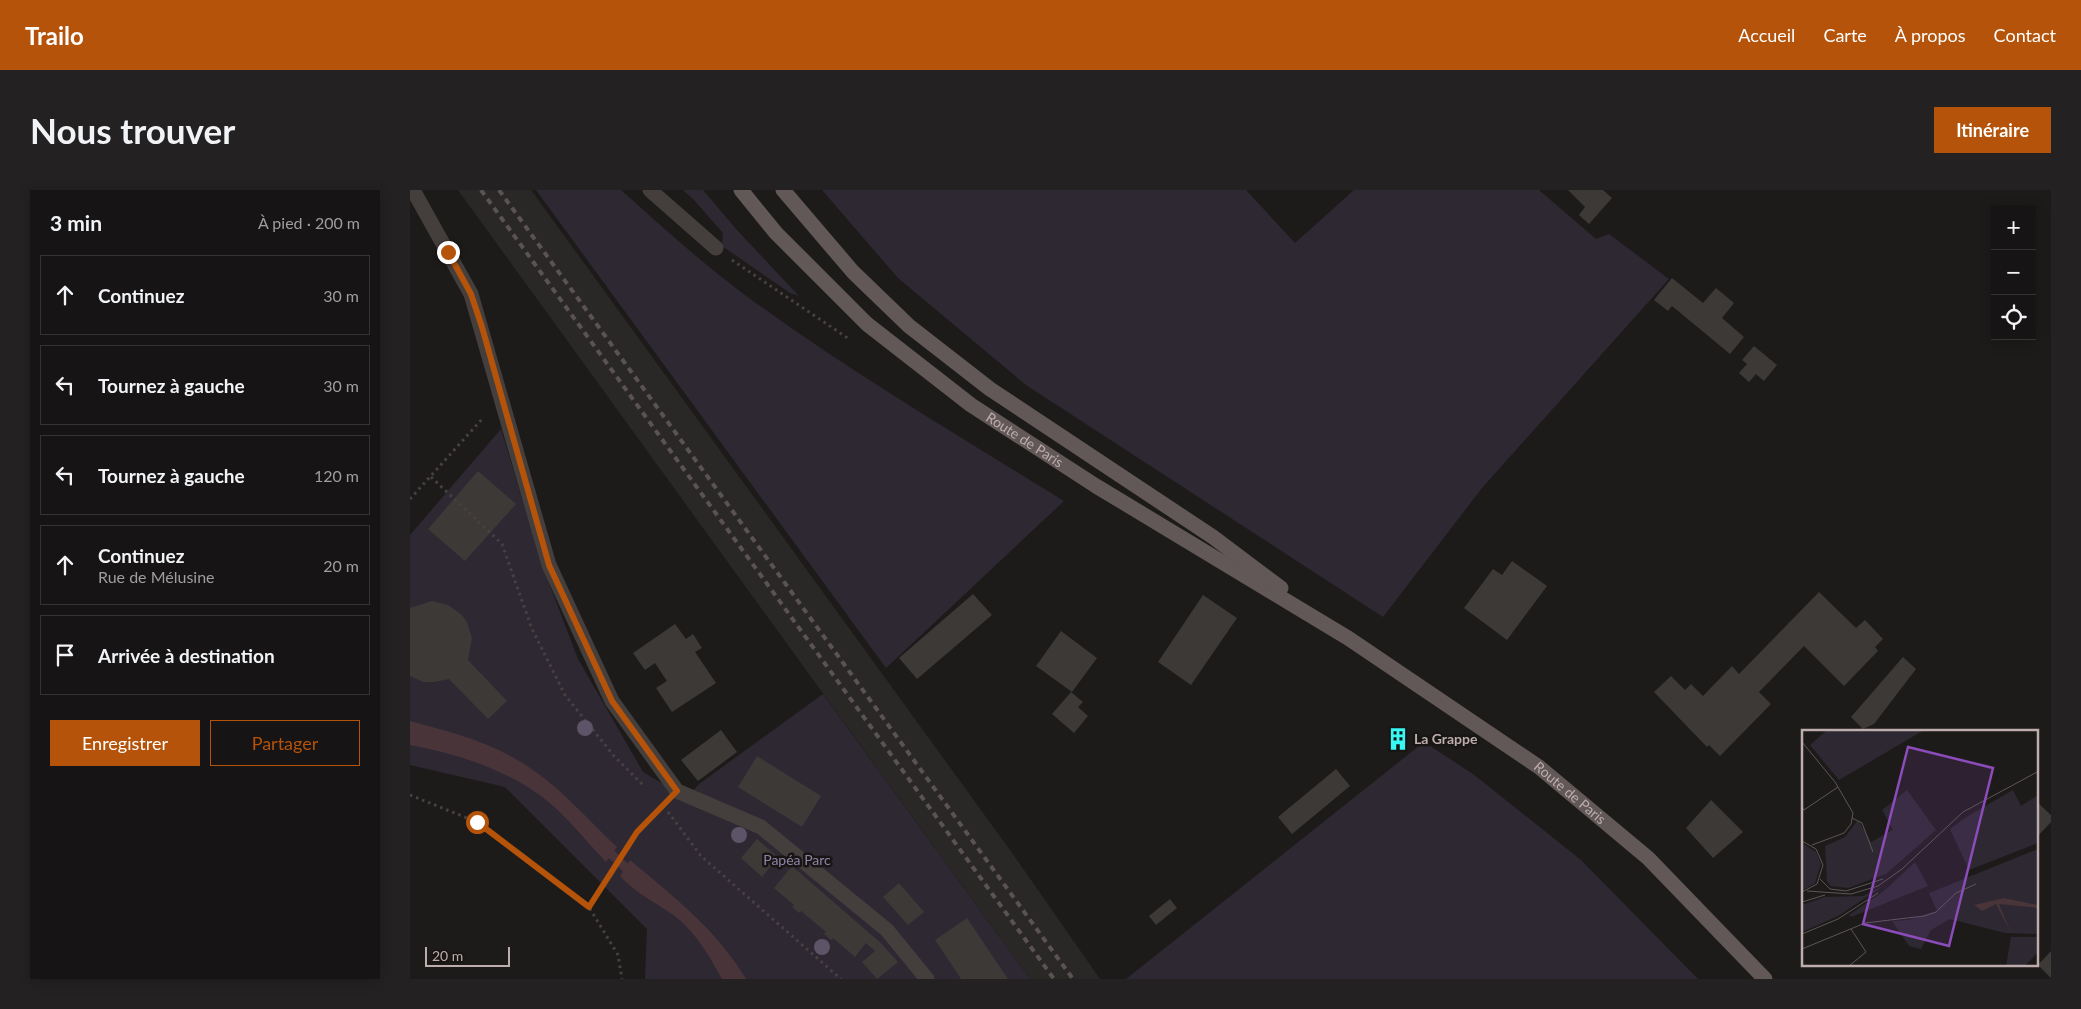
<!DOCTYPE html>
<html lang="fr">
<head>
<meta charset="utf-8">
<style>
  :root { --surface:#161414; --page:#232122; --text:#f1f3f6; --muted:#9e9ea0; --line:#353334; --accent:#b45309 }
  body { margin:0; font-family:Lato,sans-serif; background:var(--page); color:var(--text) }
  .controls { position:absolute; right:15px; top:15px; display:grid; overflow:hidden; border-radius:0px; box-shadow:0 2px 12px #0003 }
  .controls button { width:45px; height:45px; display:grid; place-items:center; padding:0; border:0; border-bottom:1px solid var(--line); background:var(--surface); color:var(--text); font:25px sans-serif }
  .scale { position:absolute; left:15px; bottom:12px; width:85px; box-sizing:border-box; padding-left:5px; border:2px solid #bdadad; border-top:0; font-size:14px; line-height:18px; white-space:nowrap; color:#bdadad; -webkit-text-stroke:4px #181615; paint-order:stroke }
  .stop { position:absolute; width:15px; height:15px; margin:-11px; border:4px solid #b45309; border-radius:50%; background:#fff }
  .stop.end { background:#b45309; border-color:#fff; box-shadow:0 1px 5px #0008 }
  .list { margin:0; padding:0; list-style:none }
  h2 { display:flex; justify-content:space-between; align-items:center; height:65px; margin:0; padding:0 20px; font-size:21px }
  h2 small { font-size:16px; font-weight:400; color:var(--muted) }
  .list li { display:grid; grid-template-columns:32px 1fr auto; gap:15px; align-items:center; box-sizing:border-box; height:80px; margin:0 10px 10px; padding:0 10px; border:1px solid var(--line); border-radius:0px }
  .list b { display:block; font-size:19px; white-space:nowrap }
  .list p { margin:0; font-size:16px; white-space:nowrap; color:var(--muted) }
  .list em { font-size:16px; font-style:normal; color:var(--muted) }
  .actions { display:flex; gap:10px; padding:15px 20px }
  .actions a { flex:1; padding:11px 0; border:1px solid var(--accent); border-radius:0px; text-align:center; font-size:18px; color:var(--accent) }
  .actions .main { background:var(--accent); color:#fff }
  .icon { flex:none; width:28px; height:28px; fill:none; stroke:currentColor; stroke-width:2; stroke-linecap:round; stroke-linejoin:round }
  .map { position:relative; flex:none; width:1641px; height:789px; overflow:hidden; border-radius:0px }
  header { display:flex; align-items:center; gap:30px; box-sizing:border-box; height:70px; padding:0 25px; background:var(--accent); color:#fff }
  header strong { font-size:24px }
  nav { display:flex; gap:28px; margin-inline-start:auto; font-size:18px }
  .intro { display:flex; align-items:center; justify-content:space-between; box-sizing:border-box; height:120px; padding:0 30px }
  h1 { margin:0; font-size:35px }
  .button { padding:12px 22px; border-radius:0px; background:var(--accent); color:#fff; font-size:18px; font-weight:700 }
  main { display:flex; gap:30px; padding:0 30px }
  aside { flex:1; background:var(--surface); border-radius:0px; box-shadow:0 2px 12px #0003 }
  .map>svg:first-child { display:block }
</style>
</head>
<body>
<header>
<strong>Trailo</strong>
<nav><a>Accueil</a><a>Carte</a><a>À propos</a><a>Contact</a></nav>
</header>
<div class="intro"><h1>Nous trouver</h1><a class="button">Itinéraire</a></div>
<main>
<aside>
<h2>3 min<small>À pied · 200 m</small></h2>
<ul class="list">
<li><svg class="icon" aria-label="ahead" viewBox="0 0 24 24"><path d="M12 20V5M6 11l6-6 6 6"/></svg><div><b>Continuez</b></div><em>30 m</em></li>
<li><svg class="icon" aria-label="left" viewBox="0 0 24 24"><path d="M17 20v-9H6M10 6l-5 5 5 5"/></svg><div><b>Tournez à gauche</b></div><em>30 m</em></li>
<li><svg class="icon" aria-label="left" viewBox="0 0 24 24"><path d="M17 20v-9H6M10 6l-5 5 5 5"/></svg><div><b>Tournez à gauche</b></div><em>120 m</em></li>
<li><svg class="icon" aria-label="ahead" viewBox="0 0 24 24"><path d="M12 20V5M6 11l6-6 6 6"/></svg><div><b>Continuez</b><p>Rue de Mélusine</p></div><em>20 m</em></li>
<li><svg class="icon" aria-label="arrive" viewBox="0 0 24 24"><path d="M6 21V4h12l-3 4 3 4H6"/></svg><div><b>Arrivée à destination</b></div></li>
</ul>
<div class="actions"><a class="main">Enregistrer</a><a>Partager</a></div>
</aside>
<div class="map">
<svg width="1641" height="789" viewBox="0 0 1641 789">
  <rect width="100%" height="100%" fill="#1d1b1a"/>
  <path fill="#2a2826" d="M48 0H121L600 660 690 789H620Z"/>
  <path fill="#2d2832" d="M126 0H211C251 36 292 73 335 105 437 180 547 245 654 311L476 478Z
    M273 0H293L326 39 389 106 380 103 312 56 313 43 284 10Z
    M412 0H836L885 53 944 0H1129L1186 49 1199 44 1259 89 1072 298 973 427 616 195 488 88Z
    M91 239 132 375 168 469 233 582 277 608 289 594 413 504 620 789H235L237 739 95 597 0 575V345Z
    M1014 552 1063 584 1171 670 1288 789H716Z"/>
  <path fill="#493439" d="M0 531C42 542 84 553 120 578 152 599 179 631 207 657L196 672C175 650 155 624 131 606 92 578 47 564 0 555Z
    M220 670C263 706 307 740 336 789H312C299 766 287 744 266 727 247 713 226 704 210 686Z"/>
  <g fill="none" stroke-linecap="round" stroke-linejoin="round">
    <path stroke="#493439" stroke-width="9" d="M193 656 223 685"/>
  </g>
  <path fill="#3c3937" d="M1158 0H1193L1202 8 1179 34 1169 25 1175 17Z
    M1262 88 1293 113 1306 98 1324 113 1312 128 1334 147 1320 164 1262 116 1258 121 1244 110Z
    M1344 156 1367 175 1354 191 1346 184 1339 192 1329 183 1337 174 1332 170Z
    M68 281 106 314 55 371 18 339Z
    M1102 371 1137 396 1097 450 1054 418 1083 379 1092 385Z
    M1409 402 1446 438 1455 430 1473 449 1465 457 1468 461 1434 496 1394 456 1349 502 1361 514 1310 566 1299 555 1297 557 1244 502 1261 486 1275 500 1281 494 1293 506 1322 476 1329 484Z
    M563 404 582 425 507 489 489 468Z
    M793 405 827 428 781 495 748 472Z
    M22 411 38 415 52 425 57 432 62 448 58 470 97 511 78 529 39 489 24 492H13L0 486V418Z
    M265 434 276 449 283 444 292 458 285 462 306 493 262 522 246 498 257 491 245 473 235 480 223 463Z
    M651 441 687 468 662 502 626 476Z
    M1493 467 1506 479 1464 534 1453 539 1441 527Z
    M661 502 673 512 668 517 678 526 664 543 642 524Z
    M311 540 327 562 288 591 271 570Z
    M986 543 994 549 990 556 981 550Z
    M347 566 411 606 392 637 328 597Z
    M926 579 940 596 882 644 868 627Z
    M1301 610 1333 642 1303 668 1276 638Z
    M1627 612 1641 625V632L1627 647Z
    M347 649 368 667 352 687 331 668Z
    M382 676 472 754 488 772 467 789 452 772 465 761 456 753 445 767 423 748 421 750 414 744 416 742 391 721 389 723 382 717 384 715 364 698Z
    M489 693 514 722 498 735 473 707Z
    M760 709 767 718 746 735 739 726Z
    M557 728 598 789H551L525 750Z
    M1641 761V788L1628 775Z"/>
  <g fill="none" stroke-linecap="round" stroke-linejoin="round">
    <path stroke="#494141" stroke-width="3" stroke-dasharray="2.5 4" stroke-linecap="butt" d="M322 70 439 149
      M21 287 92 354 122 439 155 505 204 566 233 595
      M0 309 73 228
      M0 605 67 632 179 717 208 765 212 789
      M258 622 291 666 431 789
      M179 717 227 642 253 616"/>
    <path stroke="#443e3d" stroke-width="15" d="M3 0 61 104 139 375 202 511 267 601 351 637 477 740 517 789
      M240 0 306 58"/>
    <g stroke="#615857" stroke-width="15">
      <path id="s1" d="M331 0 366 43 457 134 561 215 686 296 938 448 1129 577 1238 668 1355 789"/>
      <path d="M373 0 443 82 499 136 580 199 803 347 871 398"/>
    </g>
    <path stroke="#5b5352" stroke-width="4" stroke-dasharray="6 5" stroke-linecap="butt" d="M71 0 644 789
      M89 0 663 789"/>
  </g>
  <g fill="#5d5468">
    <circle cx="175" cy="538" r="8"/>
    <circle cx="329" cy="645" r="8"/>
    <circle cx="412" cy="757" r="8"/>
  </g>
  <g fill="none" stroke-linecap="round" stroke-linejoin="round">
    <path stroke="#b45309" stroke-width="6" d="M38 62 61 104 72 137 139 375 202 511 267 601 227 642 179 717 67 632"/>
  </g>
  <defs>
    <symbol id="building-bare" viewBox="-9 -9 18 18"><path d="M-4-6H4V6H1V3H-1V6H-4ZM-2.5-4.3h1.7v1.8h-1.7ZM.8-4.3h1.7v1.8H.8ZM-2.5-1h1.7V.8h-1.7ZM.8-1h1.7V.8H.8Z" fill="#37f8f3" stroke="#181615" stroke-width="2.5" paint-order="stroke"/></symbol>
  </defs>
  <g fill-rule="evenodd">
    <use href="#building-bare" x="972" y="533" width="32" height="32"/>
  </g>
  <g text-anchor="middle" stroke-width="5" stroke-linejoin="round" paint-order="stroke">
    <g font-size="14" fill="#bdadad" stroke="#181615">
      <text dy="5" stroke="none"><textPath href="#s1" startOffset="380">Route de Paris</textPath></text>
      <text dy="5" stroke="none"><textPath href="#s1" startOffset="1030">Route de Paris</textPath></text>
    </g>
    <g font-size="14" font-weight="bold" fill="#bdadad" stroke="#181615" text-anchor="start">
      <text x="1004" y="554">La Grappe</text>
    </g>
    <g font-size="14" fill="#9183a8" stroke="#181615">
      <text x="387" y="675">Papéa Parc</text>
    </g>
  </g>
  <g transform="translate(1392 540)">
    <rect width="236" height="236" fill="#1d1b1a"/>
    <path d="M25 0H122L37 50 8 15ZM105 60 134 100 84 144 46 158 28 156 25 151 23 116 43 107 56 90 69 112 91 100 80 80ZM211 60 219 76 236 65V113L167 140 148 99 166 86ZM0 113 14 122 19 134 13 153 0 161ZM236 119V204L203 203 148 189 129 200 119 219 107 216 90 191 106 190 135 181 127 163ZM113 132 126 156 49 187 47 185 82 161ZM83 155 36 186 0 202V175L23 167 61 166ZM209 207H236V222L223 236H204Z" fill="#2d2832"/>
    <path d="M202 168 236 175V178L197 174 209 203 194 174 180 181 172 175Z" fill="#493439"/>
    <path fill="none" stroke="#5d5555" stroke-width="1" d="M0 12 33 52 51 83 49 94 42 103 10 115M0 77 2 80 36 57M50 88 60 93 71 122M0 111 14 119 21 135 15 154 0 162M18 149 28 159 44 161 81 149M5 161 49 164 76 156 100 139 161 82 237 41M0 172 23 165M0 204 36 189 76 163M0 219 63 193 122 186 134 182 154 163 174 154M47 236 64 222 49 199"/>
    <path fill="#8c4cba" fill-opacity="0.15" stroke="#8c4cba" stroke-width="2.5" d="M106 17 191 38 147 216 61 194Z"/>
    <rect width="236" height="236" fill="none" stroke="#bdadad" stroke-width="2.5"/>
  </g>
</svg>
<div class="controls">
<button>+</button>
<button>−</button>
<button><svg class="icon" aria-label="locate" viewBox="0 0 24 24"><circle cx="12" cy="12" r="6"/><path d="M12 2v4M12 18v4M2 12h4M18 12h4"/></svg></button>
</div>
<div class="scale">20 m</div>
<div class="stop" style="left:67px;top:632px"></div>
<div class="stop end" style="left:38px;top:62px"></div>
</div>
</main>
</body>
</html>
